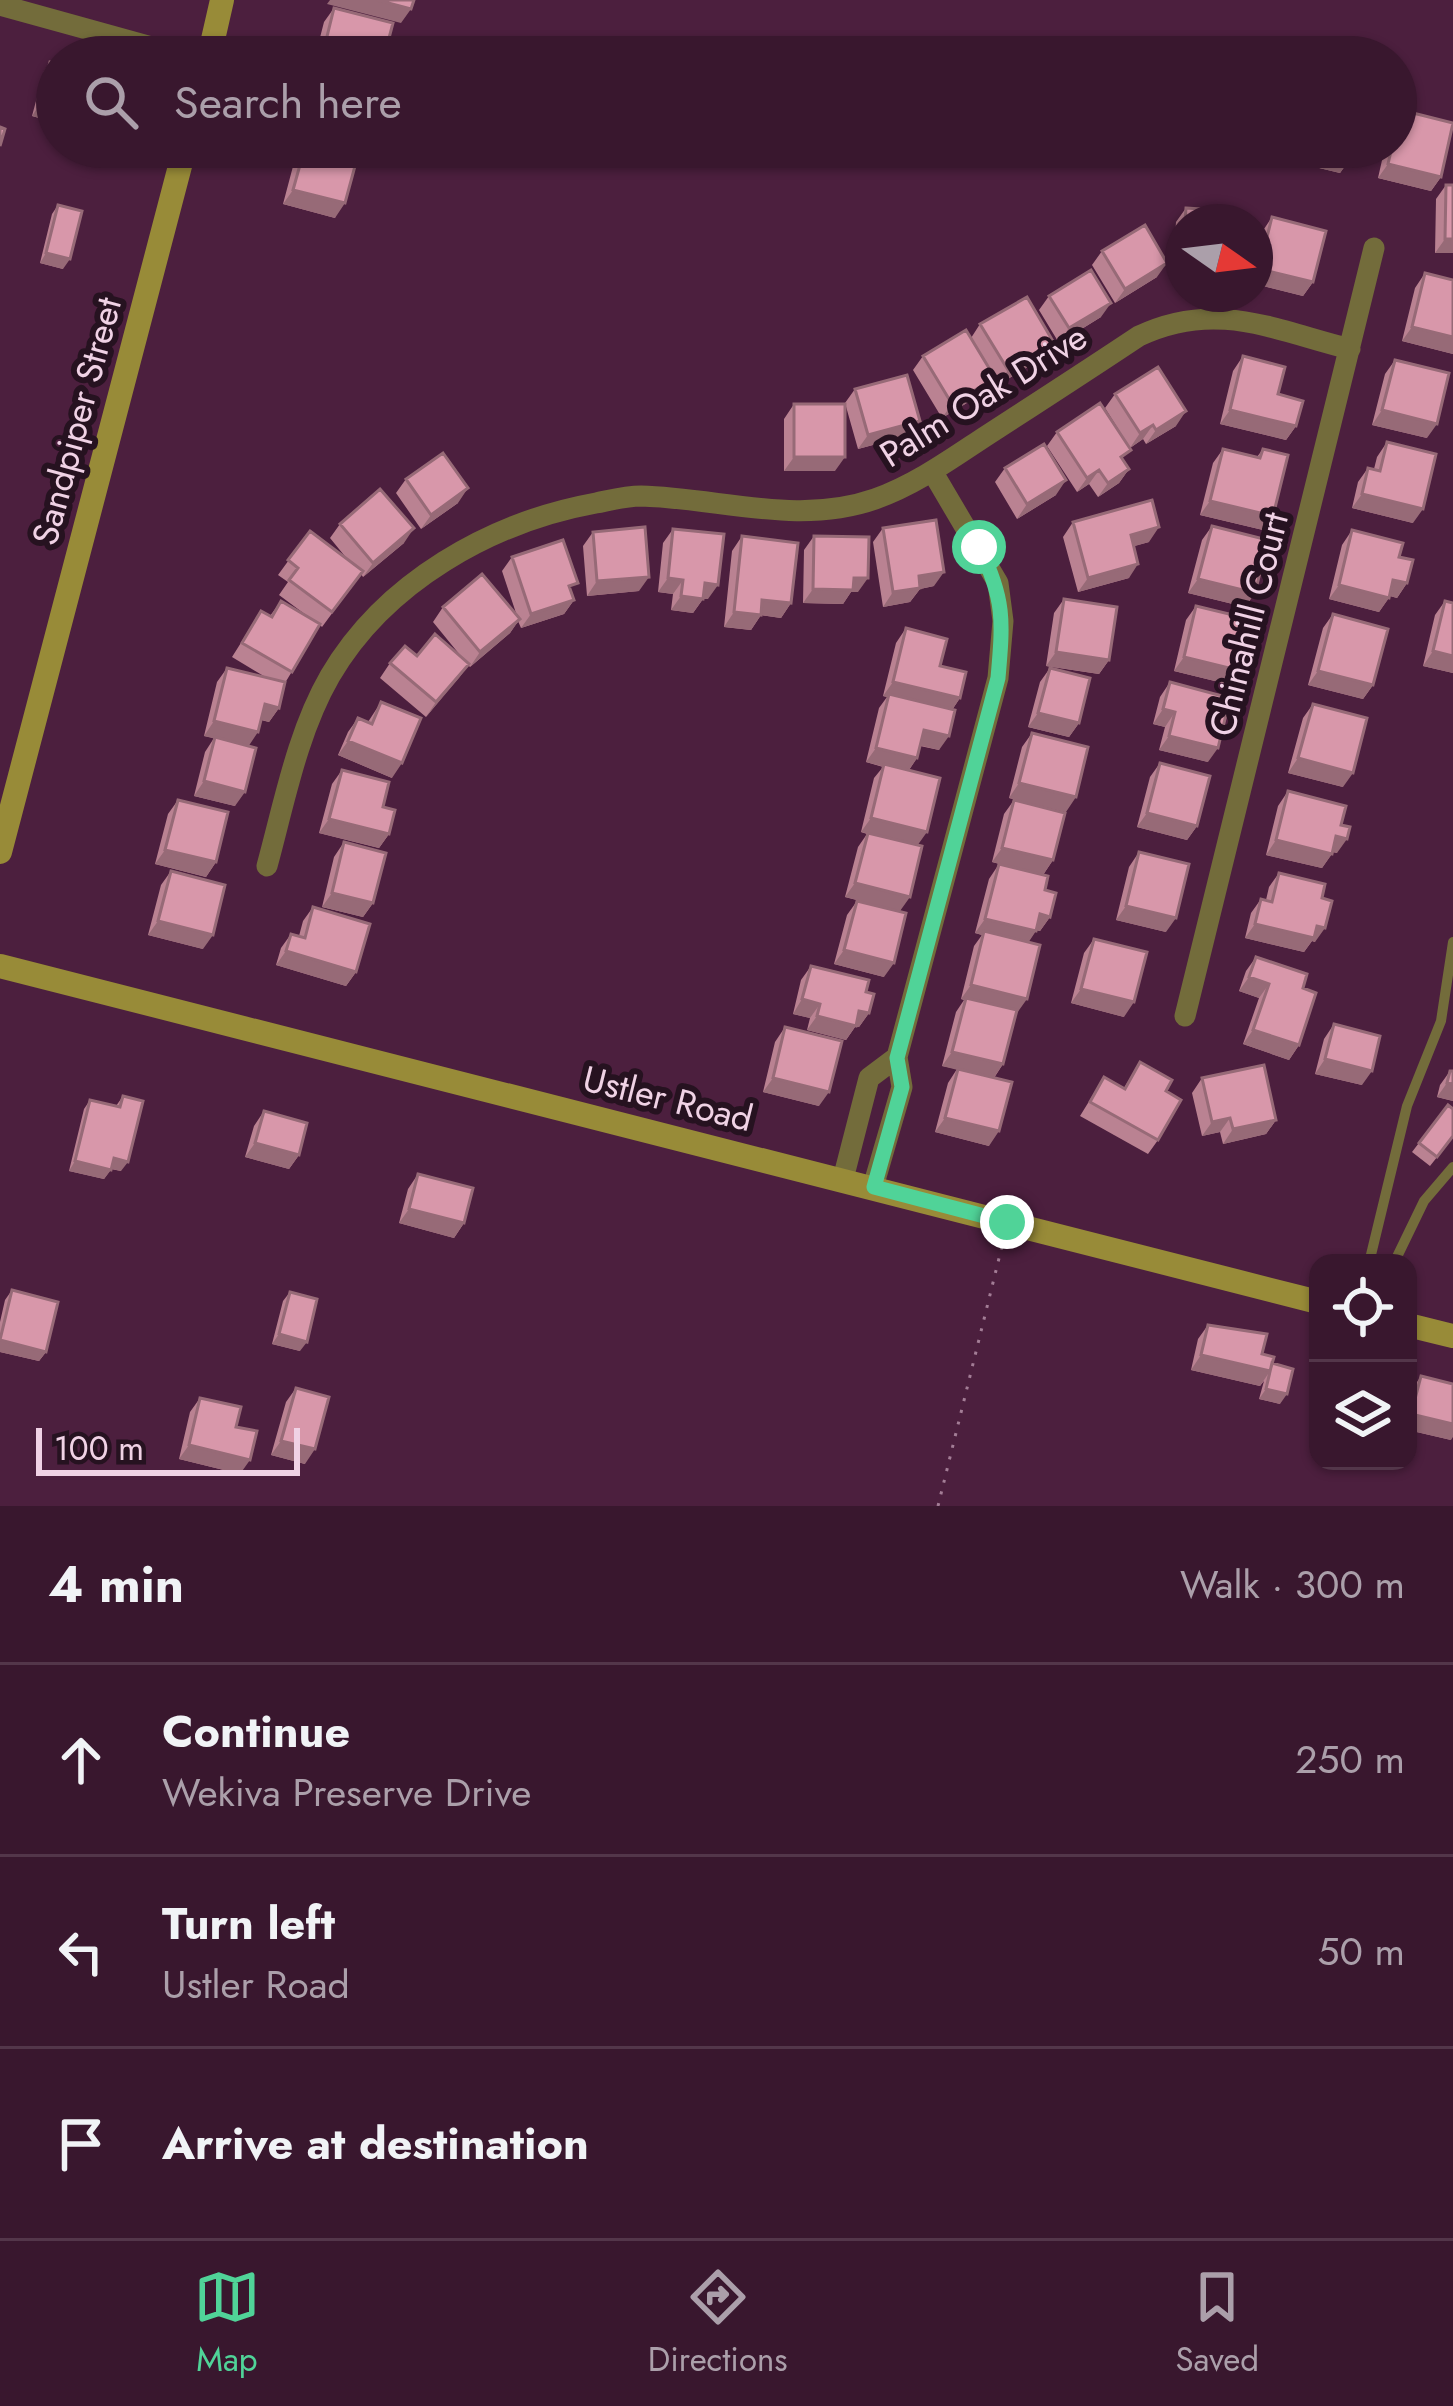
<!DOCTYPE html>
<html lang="en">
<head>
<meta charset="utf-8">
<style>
  :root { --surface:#39172e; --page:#44243a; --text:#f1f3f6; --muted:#ab9faa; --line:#53364a; --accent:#50d398 }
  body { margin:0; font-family:Jost,sans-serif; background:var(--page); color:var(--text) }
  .controls { position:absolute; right:36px; bottom:36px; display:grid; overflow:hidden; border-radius:24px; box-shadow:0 3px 9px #0004 }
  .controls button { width:108px; height:108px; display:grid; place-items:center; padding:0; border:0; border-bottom:3px solid var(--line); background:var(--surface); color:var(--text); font:60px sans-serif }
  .compass { position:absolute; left:1165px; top:204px; width:108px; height:108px; border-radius:50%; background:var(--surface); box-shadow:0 3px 9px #0004; rotate:104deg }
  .scale { position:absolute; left:36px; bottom:30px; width:264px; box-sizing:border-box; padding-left:12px; border:6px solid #f0d2e5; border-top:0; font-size:33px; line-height:42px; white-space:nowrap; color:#f0d2e5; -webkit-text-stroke:9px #261220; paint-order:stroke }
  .stop { position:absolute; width:36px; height:36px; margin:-27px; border:9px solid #50d398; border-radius:50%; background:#fff }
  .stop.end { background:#50d398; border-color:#fff; box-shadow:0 3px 12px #0008 }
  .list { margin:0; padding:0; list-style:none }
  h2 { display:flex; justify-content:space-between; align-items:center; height:156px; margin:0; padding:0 48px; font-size:51px }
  h2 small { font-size:39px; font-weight:400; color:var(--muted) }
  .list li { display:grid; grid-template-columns:78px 1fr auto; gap:36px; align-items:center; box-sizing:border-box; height:192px; padding:0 48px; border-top:3px solid var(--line) }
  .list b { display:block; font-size:45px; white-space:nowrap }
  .list p { margin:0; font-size:39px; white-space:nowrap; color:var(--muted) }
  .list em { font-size:39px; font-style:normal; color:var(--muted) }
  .icon { flex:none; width:66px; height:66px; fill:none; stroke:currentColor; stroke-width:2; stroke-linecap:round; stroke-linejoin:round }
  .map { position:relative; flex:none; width:1453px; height:1506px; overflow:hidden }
  .search { position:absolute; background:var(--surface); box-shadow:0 3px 9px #0004; left:36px; right:36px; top:36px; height:132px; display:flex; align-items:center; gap:30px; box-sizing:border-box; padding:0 42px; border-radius:66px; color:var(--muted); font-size:45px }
  .sheet { height:732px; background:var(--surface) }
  nav { display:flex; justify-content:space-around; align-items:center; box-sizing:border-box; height:168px; border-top:3px solid var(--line); background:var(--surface); font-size:33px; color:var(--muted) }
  nav a { display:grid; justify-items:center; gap:6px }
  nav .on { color:var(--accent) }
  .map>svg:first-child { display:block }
</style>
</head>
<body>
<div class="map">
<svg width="1453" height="1506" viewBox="0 0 1453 1506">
  <rect width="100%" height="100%" fill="#4c1f3e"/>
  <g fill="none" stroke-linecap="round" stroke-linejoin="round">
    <path stroke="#a37d96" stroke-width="3" stroke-dasharray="3 9" stroke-linecap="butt" d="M938 1506 1003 1242"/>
    <path stroke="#736c3b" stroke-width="10" d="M1369 1263 1407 1106 1441 1021 1453 942
      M1394 1263 1424 1201 1453 1167"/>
    <path stroke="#736c3b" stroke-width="21" d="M0 5 188 57
      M267 866C284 804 297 733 330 676 385 582 491 522 596 503 611 500 626 496 641 496 720 498 798 526 875 499 915 485 951 459 986 436 1037 403 1088 370 1139 336 1216 300 1271 329 1350 349
      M1185 1016 1374 248
      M843 1179 869 1078 897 1057
      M873 1187 902 1087 897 1057 998 678 1003 621 998 583 932 471"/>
    <path stroke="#988b38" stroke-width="24" d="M209 57 222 0
      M0 852 185 147
      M0 966 1318 1302
      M1408 1325 1453 1336"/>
  </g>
  <path fill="#ba8292" d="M334 8 384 57H315L324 22Z
    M50 62 57 63V123L32 116 44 71Z
    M1413 113 1441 177 1431 191 1378 178 1385 147H1396V122L1399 117 1408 120Z
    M302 147H358L353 153 335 218 283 204 296 155Z
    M1319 147H1353L1350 159 1340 173 1315 167Z
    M1446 185 1453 253H1435L1436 199Z
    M58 205 63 269 40 263 52 214Z
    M1186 208 1231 222H1183V266L1173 265 1176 222Z
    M1272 217 1313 282 1303 296 1255 284V258L1262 232Z
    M1102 251 1157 277 1115 303 1092 265Z
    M1425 273 1453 280V354L1402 341 1415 288Z
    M1049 296 1101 317 1059 343 1039 310Z
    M980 324 1054 343 1044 357 998 385 994 379 985 392 942 418 913 370 923 356 971 338Z
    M1243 356 1278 394 1296 426 1286 440 1220 424 1233 371Z
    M1395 360 1427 438 1372 425 1385 374Z
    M855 389 910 435 858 449 845 403Z
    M1115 394 1176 426 1146 444 1143 439 1130 448 1105 408Z
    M794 404 835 471H784V419Z
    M1057 432 1124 461 1129 469 1119 483 1098 497 1089 484 1077 492 1047 446Z
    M1387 442 1413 523 1352 508 1358 482 1368 468 1374 469 1377 457Z
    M1223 449 1257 457 1263 449 1273 516 1263 530 1200 515 1213 463Z
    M1005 468 1056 495 1017 519 995 482Z
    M406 479 458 503 421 529 396 493Z
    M1073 522 1149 542 1134 546 1129 578 1078 592 1063 537Z
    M340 524 404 543 363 577 361 574 322 627 320 625 285 683 279 708 269 722 261 720 248 746 235 806 194 796 205 752 214 738 204 736 217 682 227 668 267 678 232 657 261 611 270 616 281 601 310 618 279 595 288 582 278 575 310 531 348 560 330 538Z
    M1212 526 1255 593 1245 607 1188 593 1202 540Z
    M883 528 934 586 920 589 910 602 883 607 873 542Z
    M673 529 708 599H703L693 613 671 610 673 594 658 592 663 543Z
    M1352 530 1399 557 1407 583 1397 598 1390 596 1379 612 1329 599 1342 545Z
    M593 532 639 591 587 596 583 546Z
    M742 536 791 603 781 618 761 615 751 630 724 627 732 551Z
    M814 536 858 592H851L843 604 803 603 804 550Z
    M512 557 571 592 574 600 564 614 521 628 518 621 510 633 470 667 468 665 426 717 380 678 390 663 417 656 464 660 433 622 443 607 517 616 502 571Z
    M1064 599 1109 660 1099 674 1046 666 1054 613Z
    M1445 601 1453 603V673L1423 666 1435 615Z
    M1196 606 1237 670 1227 684 1174 671 1186 620Z
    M1333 614 1373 685 1363 699 1308 685 1323 628Z
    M906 628 940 666 960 698 952 710 939 750 920 746 917 758 909 770 917 845 900 911 845 897 858 847 867 834 861 832 874 778 883 767 866 762 879 708 887 697 883 696 896 643Z
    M1050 668 1079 723 1069 737 1028 727 1040 682Z
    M1170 682 1208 762 1159 750 1165 727 1153 724 1160 697Z
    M381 702 392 778 338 755 348 732 358 718 368 722Z
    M1313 704 1343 787 1288 773 1303 718Z
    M1032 733 1066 812 1009 798 1022 747Z
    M1160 763 1197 826 1187 840 1137 827 1150 777Z
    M342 770 383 807 389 834 379 848 319 833 332 784Z
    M1288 791 1341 825 1337 853 1333 852 1322 868 1266 855 1278 806Z
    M178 800 216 862 206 877 155 864 168 814Z
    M1014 800 1053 860 1043 875 992 862 1004 814Z
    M344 842 373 903 363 917 322 907 334 857Z
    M1139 852 1166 932 1116 920 1129 867Z
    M999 864 1045 890 1050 917 1040 931 1036 930 1028 942 1016 1013 1003 1064 994 1078 989 1146 935 1132 948 1083 957 1069 942 1066 956 1012 964 1000 961 999 974 946 982 935 975 933 989 879Z
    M171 871 203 949 148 935 161 885Z
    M1279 873 1322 898 1315 942 1312 941 1304 952 1245 938 1251 913 1261 899 1266 900 1269 887Z
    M857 901 884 977 834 964 847 915Z
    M313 907 356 972 346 986 276 965 281 948 291 934 299 936 303 921Z
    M1094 939 1124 1017 1071 1003 1084 953Z
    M1256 957 1303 988 1299 1045 1289 1060 1243 1044 1259 998 1239 991 1246 971Z
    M811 966 866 992 869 1013 859 1027H855L846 1040 807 1030 810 1018 793 1014 801 980Z
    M1334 1024 1362 1085 1315 1074 1324 1039Z
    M785 1027 819 1106 763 1092 775 1042Z
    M1140 1062 1166 1091 1158 1140 1148 1154 1080 1116 1104 1077 1124 1088Z
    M1450 1071H1453V1101L1437 1097 1440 1085Z
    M1202 1078 1276 1120 1266 1134 1223 1144 1220 1132 1202 1136 1192 1093Z
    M123 1096 121 1171 111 1169 104 1179 69 1171 84 1109 90 1100 116 1106Z
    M1448 1105 1453 1137 1430 1166 1412 1152Z
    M264 1111 299 1155 289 1169 245 1157 254 1126Z
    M418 1174 464 1223 454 1238 399 1223 408 1189Z
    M12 1290 46 1352 39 1361 0 1352V1322L5 1300Z
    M290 1292 300 1351 272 1344 283 1301Z
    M1208 1325 1262 1354 1272 1364 1280 1404 1259 1399 1264 1381 1260 1386 1191 1370 1198 1339Z
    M1421 1376 1451 1440 1408 1430V1401L1411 1391Z
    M296 1388 305 1464 271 1455 286 1402Z
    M200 1398 236 1427 240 1474 179 1459 190 1412Z"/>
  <path fill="#976a77" d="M330 0H377L411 9 401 23 327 4Z
    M38 107 57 111V123L32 116Z
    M328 147H358L353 153Z
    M1324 153 1350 159 1340 173 1315 167Z
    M1388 164 1441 177 1431 191 1378 178Z
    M293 190 345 203 335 218 283 204Z
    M1445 239H1453V253H1435Z
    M1183 251V266L1173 265Z
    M46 253 70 259 63 269 40 263Z
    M1167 263 1157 277 1115 303 1125 289Z
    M1259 269 1313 282 1303 296 1255 284V274Z
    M1111 303 1101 317 1059 343 1069 328Z
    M1412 327 1453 337V354L1402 341Z
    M1054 343 1044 357 998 385 1008 370Z
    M995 378 985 392 942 418 952 404Z
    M1230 410 1296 426 1286 440 1220 424Z
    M1382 410 1437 424 1427 438 1372 425Z
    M1186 411 1176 426 1146 444 1156 430Z
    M920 421 910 435 858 449 868 435Z
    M1153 425 1143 439 1130 448 1140 433Z
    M794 457H845L835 471H784Z
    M1129 469 1119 483 1098 497 1108 483Z
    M1099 470 1089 484 1077 492 1087 478Z
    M1066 480 1056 495 1017 519 1027 504Z
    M468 488 458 503 421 529 431 515Z
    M1362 494 1423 509 1413 523 1352 508Z
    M1210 501 1273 516 1263 530 1200 515Z
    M1159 527 1149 542 1121 550 1131 535Z
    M414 528 404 543 363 577 373 563Z
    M1138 564 1129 578 1078 592 1088 578Z
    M944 572 934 586 920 589 910 602 883 607 893 592 919 576Z
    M649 577 639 591 587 596 597 581Z
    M668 578 683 580 673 594 658 592Z
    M854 578H868L858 592H851L843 604 803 603 813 589Z
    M1198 579 1255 593 1245 607 1188 593Z
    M1393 580 1407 583 1397 598 1383 594Z
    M705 583 718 585 708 599H703L693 613 671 610 681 596Z
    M1339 585 1389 598 1379 612 1329 599Z
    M574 600 564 614 521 628 531 614Z
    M762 600 791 603 781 618 761 615 751 630 724 627 734 612Z
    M520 619 510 633 470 667 480 652Z
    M1433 651 1453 656V673L1423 666Z
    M1056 652 1109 660 1099 674 1046 666Z
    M1184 657 1237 670 1227 684 1174 671Z
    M469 664 459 678 426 717 436 702Z
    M1318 671 1373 685 1363 699 1308 685Z
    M893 682 960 698 950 713 883 696Z
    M265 704 279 708 269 722 255 718Z
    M1163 709 1175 712 1165 727 1153 724Z
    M1038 713 1079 723 1069 737 1028 727Z
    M214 721 258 732 248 747 204 736Z
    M924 730 949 736 939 750 914 744Z
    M1169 736 1218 748 1208 762 1159 750Z
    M348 741 402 763 392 778 338 755Z
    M876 748 917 758 907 773 866 762Z
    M1298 758 1353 773 1343 787 1288 773Z
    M204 781 245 792 235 806 194 796Z
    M1019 783 1076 797 1066 812 1009 798Z
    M1147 813 1197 826 1187 840 1137 827Z
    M871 818 927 832 917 846 861 832Z
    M329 819 389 834 379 848 319 833Z
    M1336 836 1347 839 1337 853 1327 851Z
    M1276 840 1332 854 1322 868 1266 855Z
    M1002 848 1053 860 1043 875 992 862Z
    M165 850 216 862 206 877 155 864Z
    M855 883 910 897 900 911 845 897Z
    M332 893 373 903 363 917 322 907Z
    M1126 906 1176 918 1166 932 1116 920Z
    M1040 914 1050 917 1040 931 1030 929Z
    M985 919 1036 931 1026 946 984 931 982 935 975 933Z
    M158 921 213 935 203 949 148 935Z
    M1255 924 1317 926 1325 928 1315 942 1312 941 1304 952 1245 938Z
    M844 950 894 963 884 977 834 964Z
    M286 951 356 972 346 986 276 965Z
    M1249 977 1269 984 1259 998 1239 991Z
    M971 985 1027 999 1017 1013 961 999Z
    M1081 989 1134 1002 1124 1017 1071 1003Z
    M802 999 820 1004 810 1018 793 1014Z
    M859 1011 869 1013 859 1027H855L846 1040 807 1030 817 1016Z
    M1253 1030 1299 1045 1289 1060 1243 1044Z
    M952 1052 1003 1064 993 1079 942 1066Z
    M1325 1059 1372 1071 1362 1085 1315 1074Z
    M773 1078 829 1092 819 1106 763 1092Z
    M1447 1083 1453 1084V1101L1437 1097Z
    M945 1118 999 1131 989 1146 935 1132Z
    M1230 1118 1220 1132 1202 1136 1212 1122Z
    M1276 1120 1266 1134 1223 1144 1233 1129Z
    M255 1143 299 1155 289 1169 245 1157Z
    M114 1158 128 1162 121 1171 107 1168Z
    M75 1161 111 1170 104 1179 69 1171Z
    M409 1209 464 1223 454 1238 399 1223Z
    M279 1334 307 1342 300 1351 272 1344Z
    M0 1340 46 1352 39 1361 0 1352Z
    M1201 1355 1270 1371 1260 1386 1191 1370Z
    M1266 1389 1287 1394 1280 1404 1259 1399Z
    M1411 1414 1453 1424V1437L1451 1440 1408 1430V1419Z
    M281 1441 315 1449 305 1464 271 1455Z
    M189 1445 250 1460 240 1474 179 1459Z"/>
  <path fill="#d897aa" stroke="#976a77" stroke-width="3" d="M377 0H414L411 9Z
    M334 8 393 23 384 57 370 53 369 57H322Z
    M50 62 57 63V111L38 107Z
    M1413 113 1453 123 1441 177 1388 164 1392 147H1396V130L1399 117 1411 120Z
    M0 127 5 129 0 146Z
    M305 147H328L358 155 345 203 293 190Z
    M1326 147H1353L1350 159 1324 153Z
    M1446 185H1453V239H1445Z
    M58 205 82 211 70 259 46 253Z
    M1186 208 1232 211 1231 222H1185Z
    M1272 217 1326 231 1313 282 1259 269Z
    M1145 225 1167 263 1125 289 1102 251Z
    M1091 270 1111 303 1069 328 1049 296Z
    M1425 273 1453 280V337L1412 327Z
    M1027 297 1054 343 1008 370 980 324Z
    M966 330 995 378 952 404 923 356Z
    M1243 356 1285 367 1278 394 1303 401 1296 426 1230 410Z
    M1395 360 1449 373 1437 424 1382 410Z
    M1158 367 1186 411 1156 430 1153 425 1140 433 1115 394Z
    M907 375 920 421 868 435 855 389Z
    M1100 403 1131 450 1121 457 1129 469 1108 483 1099 470 1087 478 1057 432Z
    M794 404H845V457H794Z
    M1387 442 1436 454 1423 509 1362 494 1368 468 1380 471Z
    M1044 444 1066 480 1027 504 1005 468Z
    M1223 449 1260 458 1263 449 1288 455 1273 516 1210 501Z
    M443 453 468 488 431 515 406 479Z
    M380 489 414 528 373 563 340 524Z
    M1152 500 1159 527 1131 535 1138 564 1088 578 1073 522Z
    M936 520 944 572 919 576 920 588 893 592 883 528Z
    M1212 526 1268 540 1255 593 1198 579Z
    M645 527 649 577 597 581 593 532Z
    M673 529 724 534 718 585 705 583 703 599 681 596 683 580 668 578Z
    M1352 530 1403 543 1399 557 1413 560 1407 583 1393 580 1389 598 1339 585Z
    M310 531 363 571 332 612 289 580 298 568 288 560Z
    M742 536 798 543 791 603 762 600 761 615 734 612Z
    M814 536 869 537 868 578H854L853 590 813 589Z
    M563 540 578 583 569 586 574 600 531 614 512 557Z
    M482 574 520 619 480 652 443 607Z
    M1064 599 1117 607 1109 660 1056 652Z
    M281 601 320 624 292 672 242 643 261 611 272 617Z
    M1445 601 1453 603V656L1433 651Z
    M1196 606 1250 619 1237 670 1184 657Z
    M1333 614 1388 629 1373 685 1318 671Z
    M906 628 947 639 940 666 966 672 960 698 893 682Z
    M435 634 469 664 436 702 390 663 405 646 417 656Z
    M227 668 285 682 279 708 265 704 258 732 214 721Z
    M1050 668 1090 678 1079 723 1038 713Z
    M1170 682 1230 698 1218 748 1169 736 1175 712 1163 709Z
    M889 694 955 710 949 736 924 730 917 758 876 748Z
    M381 702 421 718 402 763 348 741 358 718 372 724Z
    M1313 704 1367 718 1353 773 1298 758Z
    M1032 733 1088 747 1076 797 1019 783Z
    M215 737 256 748 245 792 204 781Z
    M1160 763 1210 776 1197 826 1147 813Z
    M884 764 940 778 927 832 871 818Z
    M342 770 389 782 383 807 395 810 389 834 329 819Z
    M1288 791 1346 806 1341 825 1350 827 1347 839 1336 836 1332 854 1276 840Z
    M178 800 228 812 216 862 165 850Z
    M1014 800 1065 813 1053 860 1002 848Z
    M868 833 922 846 910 897 855 883Z
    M344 842 386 853 373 903 332 893Z
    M1139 852 1189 864 1176 918 1126 906Z
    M999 864 1048 876 1045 890 1056 893 1050 917 1040 914 1036 931 985 919Z
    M171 871 225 885 213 935 158 921Z
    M1279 873 1325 884 1322 898 1332 901 1325 928 1317 926 1314 938 1255 924 1261 899 1272 902Z
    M857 901 906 913 894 963 844 950Z
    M313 907 370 924 356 972 286 951 291 934 305 938Z
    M984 931 1040 945 1027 999 971 985Z
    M1094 939 1147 952 1134 1002 1081 989Z
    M1256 957 1307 974 1303 988 1316 993 1299 1045 1253 1030 1269 984 1249 977Z
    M811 966 869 980 866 992 874 994 869 1013 859 1011 856 1026 817 1016 820 1004 802 999Z
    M966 998 1017 1010 1003 1064 952 1052Z
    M1334 1024 1380 1036 1372 1071 1325 1059Z
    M785 1027 842 1041 829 1092 773 1078Z
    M1140 1062 1172 1080 1166 1091 1181 1100 1158 1140 1090 1102 1104 1077 1125 1089Z
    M1264 1065 1276 1120 1233 1129 1230 1118 1212 1122 1202 1078Z
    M958 1069 1012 1082 999 1131 945 1118Z
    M1450 1071H1453V1084L1447 1083Z
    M123 1096 143 1101 128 1162 114 1158 111 1170 75 1161 90 1100 120 1107Z
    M1448 1105 1453 1109V1136L1437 1157 1419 1143Z
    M264 1111 307 1123 299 1155 255 1143Z
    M418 1174 473 1188 464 1223 409 1209Z
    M12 1290 58 1302 46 1352 0 1340Z
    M290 1292 317 1299 307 1342 279 1334Z
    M1208 1325 1267 1334 1262 1354 1274 1357 1270 1371 1201 1355Z
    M1272 1363 1293 1369 1287 1394 1266 1389Z
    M1421 1376 1453 1384V1424L1411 1414Z
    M296 1388 329 1397 315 1449 281 1441Z
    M200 1398 241 1407 236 1427 257 1431 250 1460 189 1445Z"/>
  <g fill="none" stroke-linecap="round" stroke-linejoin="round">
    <path stroke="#50d398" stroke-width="15" d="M979 547C1005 599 1003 621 998 678L897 1058 902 1087 874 1187 1007 1222"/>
  </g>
  <g text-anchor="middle" stroke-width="12" stroke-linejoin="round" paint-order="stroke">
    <g font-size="36" fill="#f0d2e5" stroke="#261220">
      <text transform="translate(983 395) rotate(-32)" y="13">Palm Oak Drive</text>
      <text transform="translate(76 421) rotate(-75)" y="13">Sandpiper Street</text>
      <text transform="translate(1248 624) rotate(-76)" y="13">Chinahill Court</text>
      <text transform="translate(668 1098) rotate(14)" y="13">Ustler Road</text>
    </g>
  </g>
</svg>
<div class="controls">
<button><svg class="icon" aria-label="locate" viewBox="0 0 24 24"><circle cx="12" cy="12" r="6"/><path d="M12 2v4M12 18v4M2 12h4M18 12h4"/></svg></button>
<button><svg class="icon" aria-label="layers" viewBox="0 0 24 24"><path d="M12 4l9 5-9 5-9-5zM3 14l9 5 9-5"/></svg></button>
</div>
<svg class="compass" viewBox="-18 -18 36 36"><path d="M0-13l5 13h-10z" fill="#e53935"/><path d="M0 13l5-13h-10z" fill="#ab9faa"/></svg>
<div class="scale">100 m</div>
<div class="stop" style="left:979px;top:547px"></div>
<div class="stop end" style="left:1007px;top:1222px"></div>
<div class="search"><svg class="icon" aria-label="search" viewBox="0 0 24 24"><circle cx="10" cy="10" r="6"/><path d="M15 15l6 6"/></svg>Search here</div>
</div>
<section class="sheet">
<h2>4 min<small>Walk · 300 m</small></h2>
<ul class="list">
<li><svg class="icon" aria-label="ahead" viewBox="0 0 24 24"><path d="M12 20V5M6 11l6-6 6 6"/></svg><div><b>Continue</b><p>Wekiva Preserve Drive</p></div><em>250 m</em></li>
<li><svg class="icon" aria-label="left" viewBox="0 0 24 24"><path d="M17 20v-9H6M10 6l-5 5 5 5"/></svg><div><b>Turn left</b><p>Ustler Road</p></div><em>50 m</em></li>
<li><svg class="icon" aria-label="arrive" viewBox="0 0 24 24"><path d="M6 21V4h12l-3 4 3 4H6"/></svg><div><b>Arrive at destination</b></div></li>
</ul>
</section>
<nav>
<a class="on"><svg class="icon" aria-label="map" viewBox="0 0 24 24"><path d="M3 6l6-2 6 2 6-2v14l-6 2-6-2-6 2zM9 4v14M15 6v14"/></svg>Map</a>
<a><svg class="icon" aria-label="directions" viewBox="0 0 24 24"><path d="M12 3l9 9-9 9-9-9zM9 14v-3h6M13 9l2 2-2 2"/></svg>Directions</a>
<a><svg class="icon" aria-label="saved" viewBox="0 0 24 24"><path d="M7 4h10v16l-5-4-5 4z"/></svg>Saved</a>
</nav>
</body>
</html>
